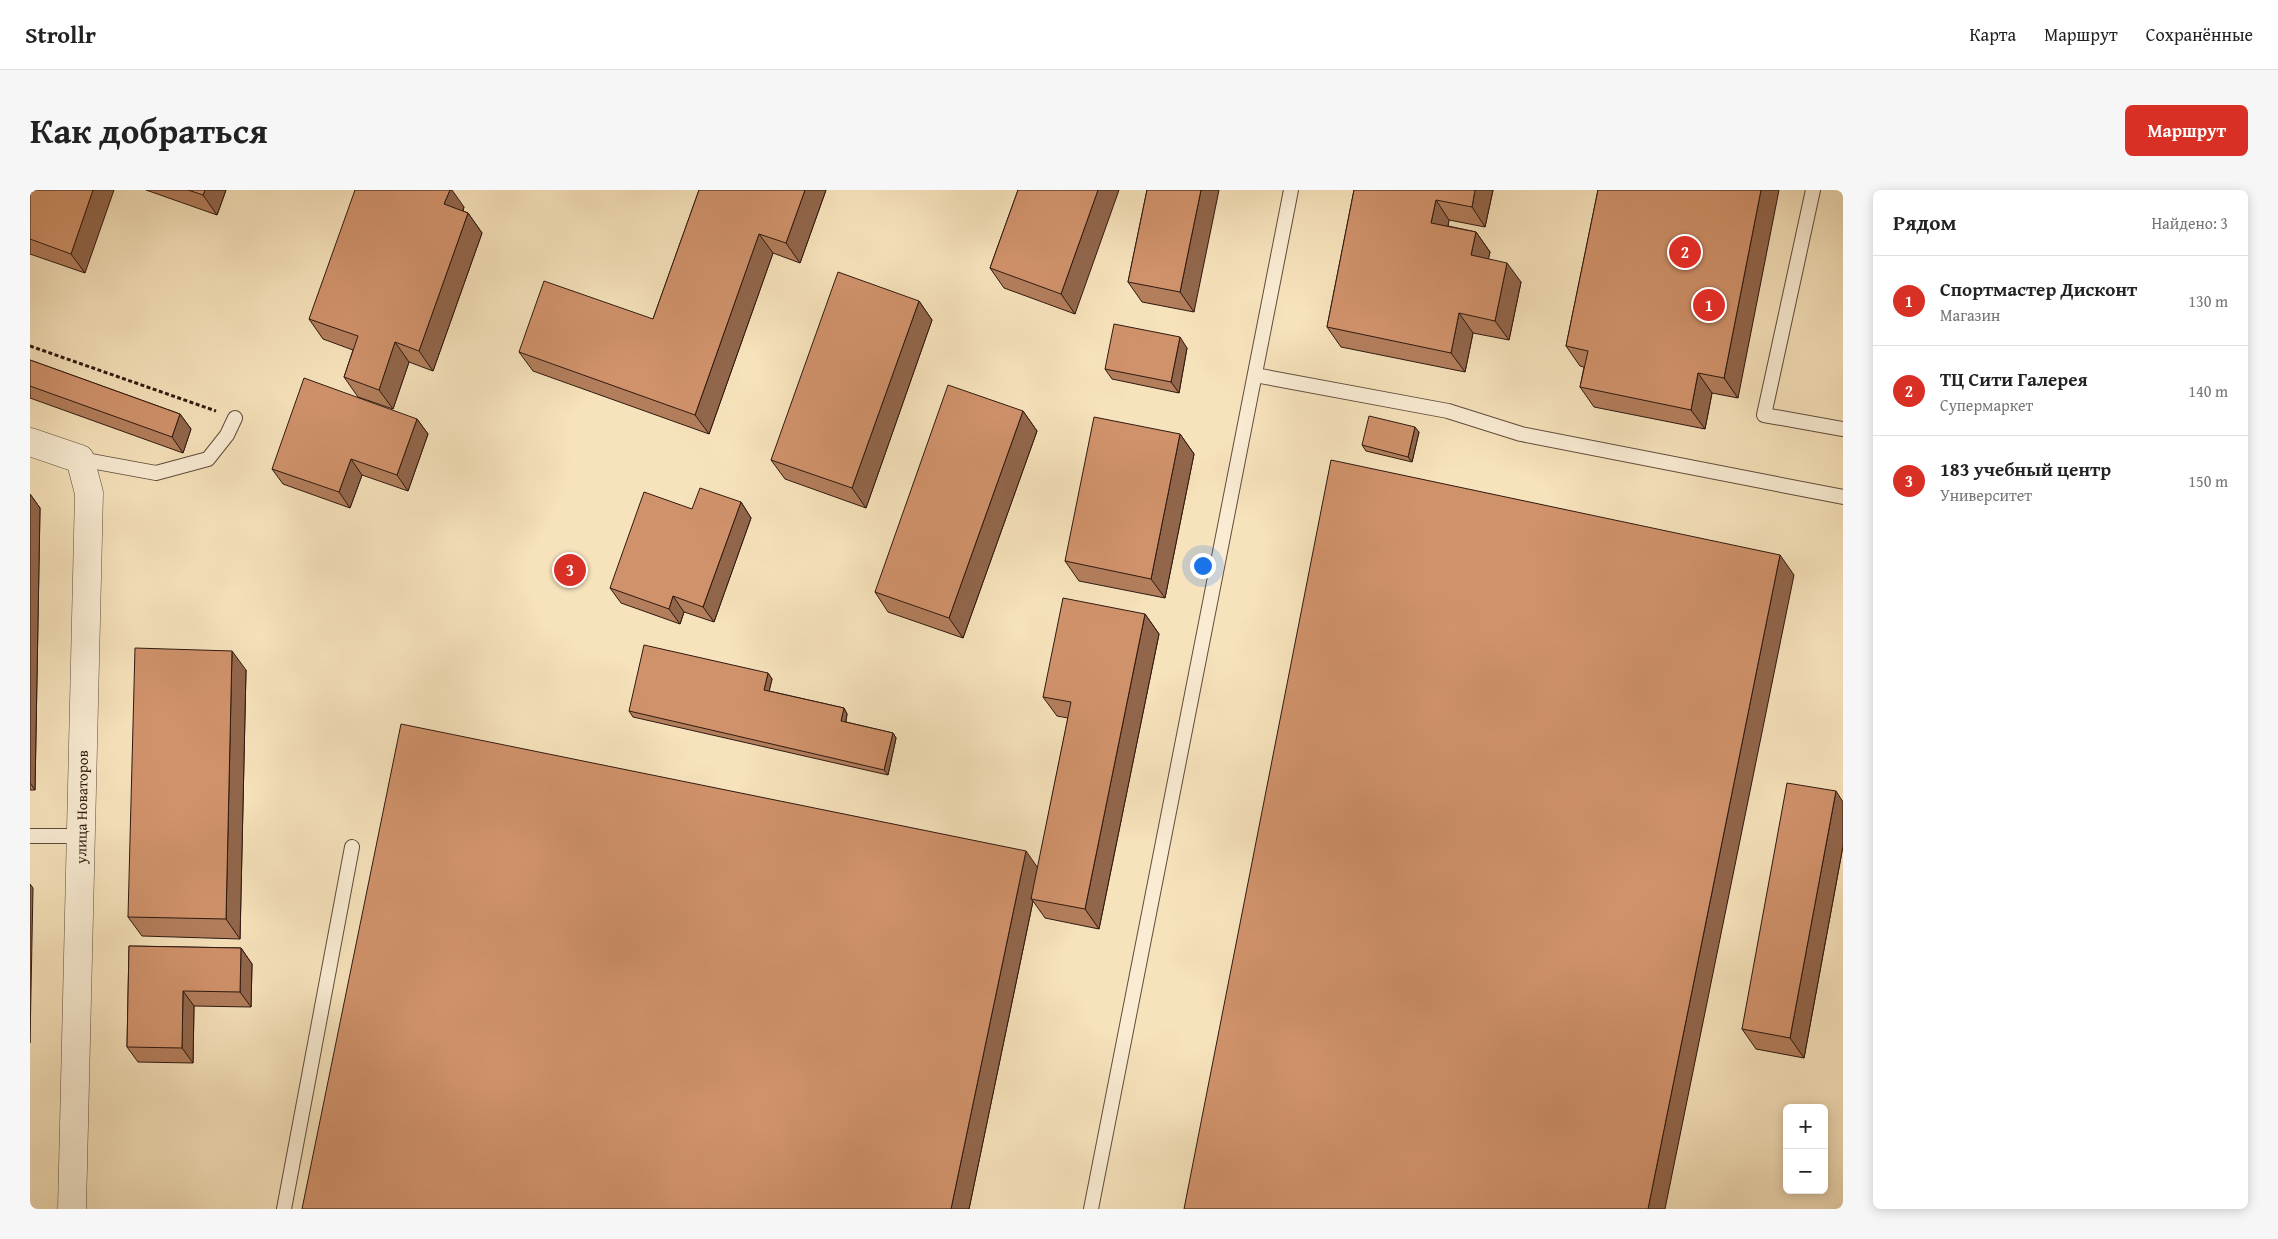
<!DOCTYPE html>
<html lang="ru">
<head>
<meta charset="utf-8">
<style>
  :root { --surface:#fff; --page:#f6f6f6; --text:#222; --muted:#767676; --line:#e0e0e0; --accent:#d93025 }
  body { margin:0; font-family:"Gentium Book Plus",serif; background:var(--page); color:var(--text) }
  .controls { position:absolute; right:15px; bottom:15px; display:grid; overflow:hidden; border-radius:8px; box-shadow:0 2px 12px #0003 }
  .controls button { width:45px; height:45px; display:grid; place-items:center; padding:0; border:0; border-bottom:1px solid var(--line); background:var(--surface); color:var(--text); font:25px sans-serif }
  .you { position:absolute; left:1172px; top:375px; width:18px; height:18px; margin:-12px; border:4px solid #fff; border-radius:50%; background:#1a73e8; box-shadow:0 0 0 8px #1a73e833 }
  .badge { display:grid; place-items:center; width:32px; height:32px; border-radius:50%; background:var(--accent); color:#fff; font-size:16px; font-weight:700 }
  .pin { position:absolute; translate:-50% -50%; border:2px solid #fff; box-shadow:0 1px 5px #0006 }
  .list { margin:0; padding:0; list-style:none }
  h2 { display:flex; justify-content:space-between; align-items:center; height:65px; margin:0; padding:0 20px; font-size:21px }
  h2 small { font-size:16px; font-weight:400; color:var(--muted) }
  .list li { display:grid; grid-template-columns:32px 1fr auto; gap:15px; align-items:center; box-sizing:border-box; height:90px; padding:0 20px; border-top:1px solid var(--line) }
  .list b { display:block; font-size:19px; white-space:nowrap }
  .list p { margin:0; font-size:16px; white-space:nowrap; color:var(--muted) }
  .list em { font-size:16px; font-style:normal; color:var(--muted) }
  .map { position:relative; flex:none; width:1813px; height:1019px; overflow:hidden; border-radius:8px }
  header { display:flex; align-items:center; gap:30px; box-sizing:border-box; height:70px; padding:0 25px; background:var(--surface); border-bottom:1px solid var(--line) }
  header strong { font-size:24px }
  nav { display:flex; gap:28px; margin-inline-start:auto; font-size:18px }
  .intro { display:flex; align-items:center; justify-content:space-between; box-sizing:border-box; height:120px; padding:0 30px }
  h1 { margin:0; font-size:35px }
  .button { padding:12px 22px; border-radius:8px; background:var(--accent); color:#fff; font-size:18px; font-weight:700 }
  main { display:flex; gap:30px; padding:0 30px }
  aside { flex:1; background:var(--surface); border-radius:8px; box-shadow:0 2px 12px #0003 }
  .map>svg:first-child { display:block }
</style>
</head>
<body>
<header>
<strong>Strollr</strong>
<nav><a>Карта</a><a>Маршрут</a><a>Сохранённые</a></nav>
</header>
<div class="intro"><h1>Как добраться</h1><a class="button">Маршрут</a></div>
<main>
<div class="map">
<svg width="1813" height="1019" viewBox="0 0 1813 1019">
  <rect width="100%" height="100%" fill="#f6e2bb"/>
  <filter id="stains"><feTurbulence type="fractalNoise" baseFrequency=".004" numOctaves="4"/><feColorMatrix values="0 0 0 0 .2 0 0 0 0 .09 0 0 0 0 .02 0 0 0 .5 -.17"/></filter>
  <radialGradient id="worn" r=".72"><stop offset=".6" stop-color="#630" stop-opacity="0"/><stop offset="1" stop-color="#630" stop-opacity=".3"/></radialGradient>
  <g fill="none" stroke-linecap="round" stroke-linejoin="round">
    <defs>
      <path id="service" d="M1783 0 1734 225 1813 239
        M1225 185 1418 221 1491 244 1813 307
        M50 269 126 283 178 269 197 245 205 228
        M0 646H51
        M254 1019 322 657
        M1061 1019 1261 0"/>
      <path id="minor" d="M0 252 50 269 59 303 42 1019"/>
    </defs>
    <use href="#service" stroke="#614b3b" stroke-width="16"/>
    <use href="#minor" stroke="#614b3b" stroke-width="29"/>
    <path stroke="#2f1910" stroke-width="3" stroke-dasharray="4 2.5" stroke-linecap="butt" d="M0 156 186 221"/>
    <use href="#service" stroke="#f9ecd3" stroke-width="14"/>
    <use href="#minor" stroke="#f9ecd3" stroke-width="28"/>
  </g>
  <path fill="#b37e5c" stroke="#2f1910" d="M0 0 55 83 0 64Z
    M116 0H196L187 25Z
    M669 0H796L770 73 743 63 679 244 503 181 489 162 623 129Z
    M988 0 1045 124 974 98 960 78Z
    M1117 0 1164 122 1112 112 1098 92Z
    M1324 0H1463L1455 37 1419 30 1418 36 1446 42 1460 62 1458 69 1491 92 1479 150 1443 143 1435 182 1311 157 1297 137Z
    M1568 0 1708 208 1682 203 1675 239 1564 217 1550 197 1554 177 1550 176 1536 156Z
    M434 17 433 21 438 23 452 43 403 181 379 172 363 219 328 207 314 187 323 160 293 149 279 129Z
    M889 111 902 130 836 318 755 289 741 270Z
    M1157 158 1149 203 1082 189 1075 179Z
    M0 170 150 224 161 239 153 263 0 208Z
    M993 221 1007 241 933 448 858 422 845 402Z
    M387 229 398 244 378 301 332 285 320 318 253 294 242 279Z
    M1389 242 1382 272 1336 261 1332 255Z
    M1150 244 1164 264 1135 408 1049 391 1035 371Z
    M0 304 10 318 5 600H0Z
    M711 312 721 328 684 432 654 422 650 434 591 413 580 398 662 319Z
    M1115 424 1129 444 1069 739 1015 728 1003 711 939 1019H272L1008 678 1038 528 1027 526 1013 507Z
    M216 480 210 749 112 746 98 727Z
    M738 483 742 489 739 501 814 518 817 524 816 532 863 543 866 548 858 585 603 527 599 521Z
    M1813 612V656L1774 868 1726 859 1712 839Z
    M99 756 211 758 222 774 221 817 164 816 163 873 108 872 97 857Z"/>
  <path fill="#92664b" stroke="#2f1910" d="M63 0H84L55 83 41 64Z
    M175 0H196L187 25 173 5Z
    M420 0H422L434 17 428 34 414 14Z
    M775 0H796L770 73 756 53Z
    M1068 0H1089L1045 124 1031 104Z
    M1171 0H1189L1164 122 1150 102Z
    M1445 0H1463L1455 37 1442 17Z
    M1731 0H1749L1708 208 1694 188Z
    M1406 10 1419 30 1415 53 1401 33Z
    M438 23 452 43 403 181 389 161Z
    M1446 42 1460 62 1455 85 1441 65Z
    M729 44 743 63 679 244 665 225Z
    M1477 73 1491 92 1479 150 1465 131Z
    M889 111 902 130 836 318 822 298Z
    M1429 123 1443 143 1435 182 1421 163Z
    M1150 147 1157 158 1149 203 1141 192Z
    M365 152 379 172 363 219 349 200Z
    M1668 183 1682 203 1675 239 1661 220Z
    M993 221 1007 241 933 448 919 428Z
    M150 224 161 239 153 263 142 247Z
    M387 229 398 244 378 301 367 285Z
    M1385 237 1389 242 1382 272 1378 267Z
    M1150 244 1164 264 1135 408 1121 389Z
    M321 269 332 285 320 318 309 302Z
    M0 304 10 318 5 600 0 593Z
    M711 312 721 328 684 432 673 417Z
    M1750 365 1764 385 1635 1019H1618Z
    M643 406 654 422 650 434 639 419Z
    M1115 424 1129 444 1069 739 1055 719Z
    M202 461 216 480 210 749 196 729Z
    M738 483 742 489 738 506 734 500Z
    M814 518 817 524 815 536 811 531Z
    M863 543 866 548 858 585 854 580Z
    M1806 601 1813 612V656L1774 868 1760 848Z
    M996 661 1010 681 1001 709 1003 711 939 1019H921Z
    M0 694 3 698 0 853Z
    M211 758 222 774 221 817 210 802Z
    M153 801 164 816 163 873 152 858Z"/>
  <path fill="#d0926b" stroke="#2f1910" d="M0 0H63L41 64 0 49Z
    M158 0H175L173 5Z
    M325 0H420L414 14 438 23 389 161 365 152 349 200 314 187 328 146 279 129Z
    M669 0H775L756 53 729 44 665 225 489 162 514 91 623 129Z
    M988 0H1068L1031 104 960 78Z
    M1117 0H1171L1150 102 1098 92Z
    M1324 0H1445L1442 17 1406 10 1401 33 1446 42 1441 65 1477 73 1465 131 1429 123 1421 163 1297 137Z
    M1568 0H1731L1694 188 1668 183 1661 220 1550 197 1558 161 1536 156Z
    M808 82 889 111 822 298 741 270Z
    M1084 134 1150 147 1141 192 1075 179Z
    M0 170 150 224 142 247 0 196Z
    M274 188 387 229 367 285 321 269 309 302 242 279Z
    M918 195 993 221 919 428 845 402Z
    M1339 226 1385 237 1378 267 1332 255Z
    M1064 227 1150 244 1121 389 1035 371Z
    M1301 270 1750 365 1618 1019H1154Z
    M670 298 711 312 673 417 643 406 639 419 580 398 614 302 662 319Z
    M1033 408 1115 424 1055 719 1001 709 1041 512 1013 507Z
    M614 455 738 483 734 500 814 518 811 531 863 543 854 580 599 521Z
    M105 458 202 461 196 729 98 727Z
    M371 534 996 661 921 1019H272Z
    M1757 593 1806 601 1760 848 1712 839Z
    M99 756 211 758 210 802 153 801 152 858 97 857Z"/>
  <g text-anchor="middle" stroke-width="4.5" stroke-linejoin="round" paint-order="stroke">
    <g font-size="15" fill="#2f1910" stroke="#f9ecd3">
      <text transform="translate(52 617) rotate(-89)" y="5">улица Новаторов</text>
    </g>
  </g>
  <rect width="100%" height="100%" filter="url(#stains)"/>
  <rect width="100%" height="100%" fill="url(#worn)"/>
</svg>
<div class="controls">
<button>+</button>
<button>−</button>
</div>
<div class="you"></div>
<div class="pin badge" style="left:1679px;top:115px">1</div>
<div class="pin badge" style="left:1655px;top:62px">2</div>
<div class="pin badge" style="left:540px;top:380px">3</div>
</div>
<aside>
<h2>Рядом<small>Найдено: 3</small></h2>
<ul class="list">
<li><span class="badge">1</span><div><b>Спортмастер Дисконт</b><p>Магазин</p></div><em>130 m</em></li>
<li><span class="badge">2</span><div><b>ТЦ Сити Галерея</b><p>Супермаркет</p></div><em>140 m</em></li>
<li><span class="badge">3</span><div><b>183 учебный центр</b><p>Университет</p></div><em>150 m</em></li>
</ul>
</aside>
</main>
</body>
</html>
